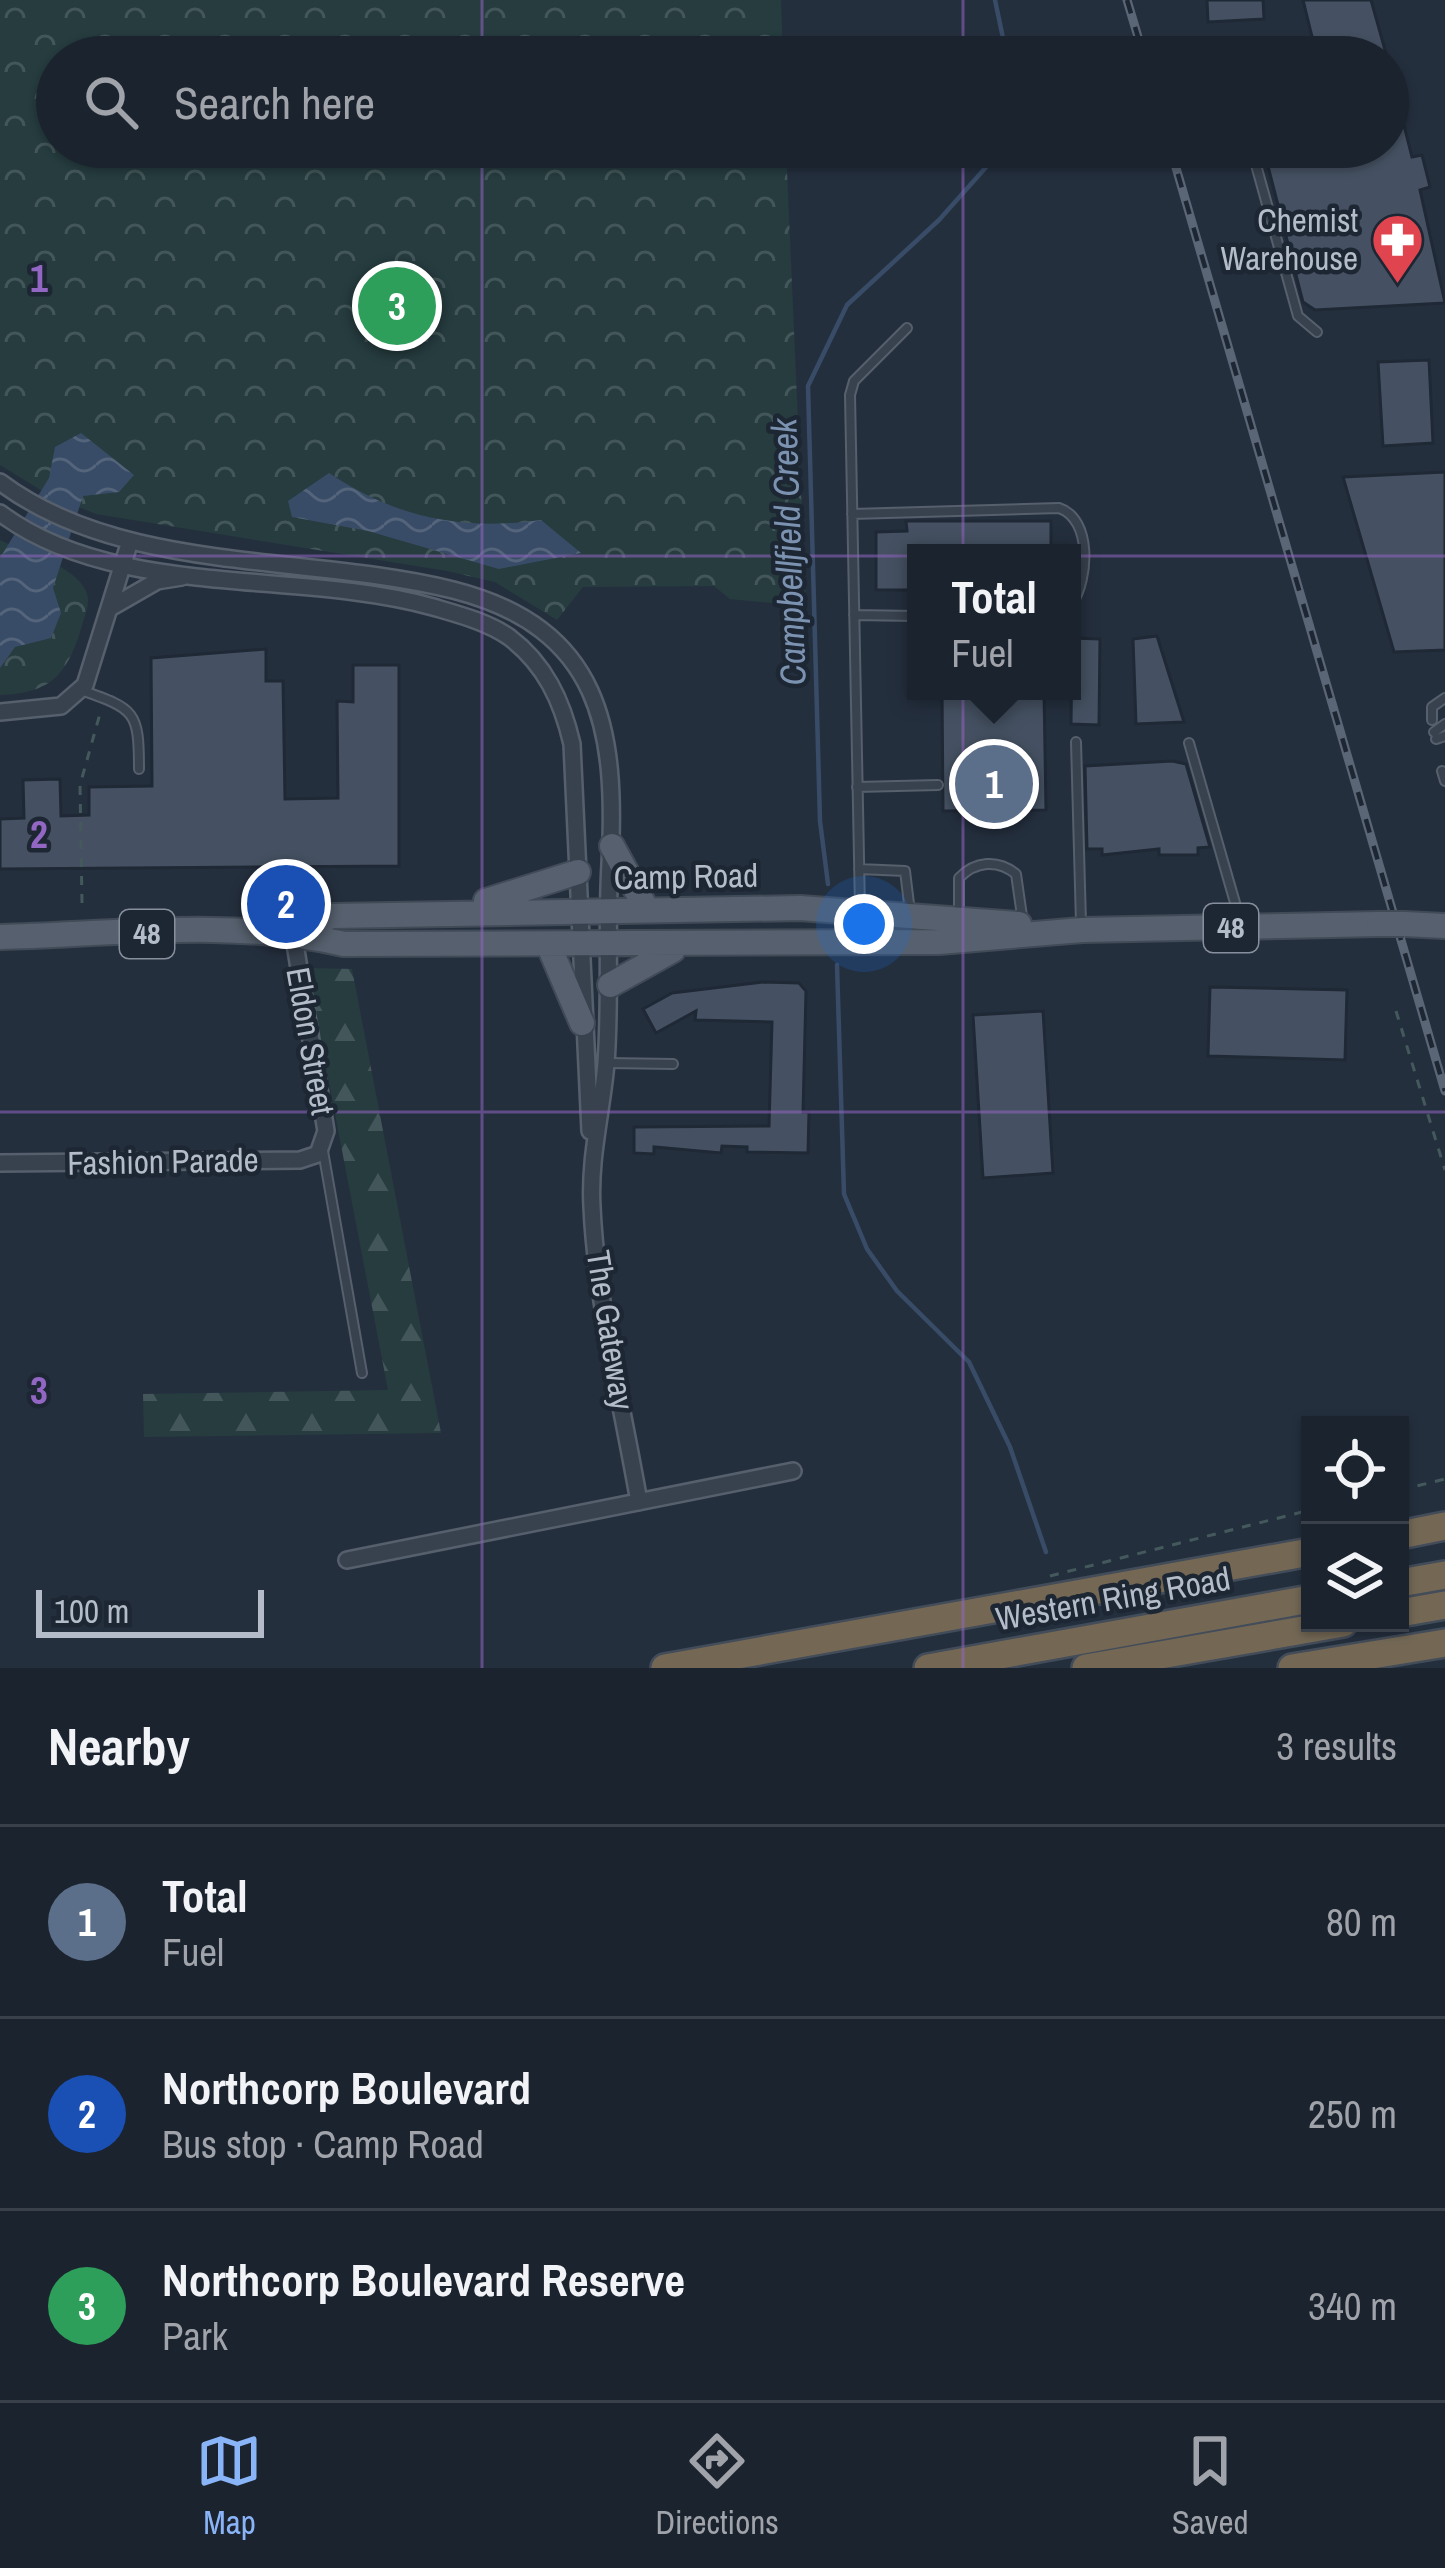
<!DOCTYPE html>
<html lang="en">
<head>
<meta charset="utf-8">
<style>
  :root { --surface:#1b232e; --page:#242b36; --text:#f1f3f6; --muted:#a0a4aa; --line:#39404a; --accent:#8ab4f8 }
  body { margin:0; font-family:"Archivo Narrow",sans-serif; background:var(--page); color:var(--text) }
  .controls { position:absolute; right:36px; bottom:36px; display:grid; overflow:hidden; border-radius:0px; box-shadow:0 3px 9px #0004 }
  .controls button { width:108px; height:108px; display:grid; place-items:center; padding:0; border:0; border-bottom:3px solid var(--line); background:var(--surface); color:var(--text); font:60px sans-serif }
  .scale { position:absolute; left:36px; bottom:30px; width:228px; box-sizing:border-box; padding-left:12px; border:6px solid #b4bcc9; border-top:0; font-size:33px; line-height:42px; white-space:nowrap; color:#b4bcc9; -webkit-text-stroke:9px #1d2633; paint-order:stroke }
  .you { position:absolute; left:864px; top:924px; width:42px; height:42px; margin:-30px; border:9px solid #fff; border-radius:50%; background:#1a73e8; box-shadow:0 0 0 18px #1a73e833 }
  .badge { display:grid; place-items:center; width:78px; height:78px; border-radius:50%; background:var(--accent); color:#fff; font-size:39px; font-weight:700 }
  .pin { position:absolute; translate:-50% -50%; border:6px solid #fff; box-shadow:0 3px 12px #0006 }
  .popup { position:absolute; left:907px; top:544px; width:174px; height:156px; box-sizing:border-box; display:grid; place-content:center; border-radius:0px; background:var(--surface); filter:drop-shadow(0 3px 9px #0005); font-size:39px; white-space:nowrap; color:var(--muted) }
  .popup b { font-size:45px; color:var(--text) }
  .popup::after { content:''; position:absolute; left:50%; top:100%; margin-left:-24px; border:24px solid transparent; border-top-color:var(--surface) }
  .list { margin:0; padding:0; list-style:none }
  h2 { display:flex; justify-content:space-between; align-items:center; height:156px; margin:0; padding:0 48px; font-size:51px }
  h2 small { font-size:39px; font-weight:400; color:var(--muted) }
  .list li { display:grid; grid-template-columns:78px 1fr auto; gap:36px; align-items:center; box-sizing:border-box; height:192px; padding:0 48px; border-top:3px solid var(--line) }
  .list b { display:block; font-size:45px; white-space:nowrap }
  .list p { margin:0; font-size:39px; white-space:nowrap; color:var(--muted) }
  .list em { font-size:39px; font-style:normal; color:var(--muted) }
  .icon { flex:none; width:66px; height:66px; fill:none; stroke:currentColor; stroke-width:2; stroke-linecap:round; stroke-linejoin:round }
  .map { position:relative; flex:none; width:1445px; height:1668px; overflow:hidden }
  .search { position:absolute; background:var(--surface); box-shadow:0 3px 9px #0004; left:36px; right:36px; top:36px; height:132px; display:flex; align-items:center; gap:30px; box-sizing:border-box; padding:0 42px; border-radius:66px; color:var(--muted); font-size:45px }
  .sheet { height:732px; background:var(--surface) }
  nav { display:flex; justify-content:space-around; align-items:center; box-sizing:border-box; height:168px; border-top:3px solid var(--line); background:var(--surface); font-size:33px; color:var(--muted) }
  nav a { display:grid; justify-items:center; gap:6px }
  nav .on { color:var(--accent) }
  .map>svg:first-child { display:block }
</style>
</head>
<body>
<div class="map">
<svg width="1445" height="1668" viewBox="0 0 1445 1668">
  <defs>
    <pattern id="forest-firs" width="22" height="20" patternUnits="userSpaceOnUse" patternTransform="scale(3)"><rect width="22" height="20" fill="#263c3f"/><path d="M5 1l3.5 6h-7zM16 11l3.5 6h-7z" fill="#435659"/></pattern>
    <pattern id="park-crowns" width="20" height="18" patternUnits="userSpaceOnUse" patternTransform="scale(3)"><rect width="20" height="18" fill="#263c3f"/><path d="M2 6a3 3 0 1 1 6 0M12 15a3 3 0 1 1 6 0" fill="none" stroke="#435659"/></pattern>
    <pattern id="water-waves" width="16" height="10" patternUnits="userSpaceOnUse" patternTransform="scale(3)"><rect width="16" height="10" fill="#394c67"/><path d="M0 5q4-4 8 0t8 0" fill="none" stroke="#53647b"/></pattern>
  </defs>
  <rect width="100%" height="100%" fill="#242f3e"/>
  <path fill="url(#forest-firs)" d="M307 968 352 969 441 1433 144 1437 143 1394 388 1390Z"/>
  <path fill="url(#park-crowns)" d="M0 0H781L783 57H57V147H786L806 606 730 599 714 586 583 587 557 620 495 582 447 571 96 514 49 495 0 465Z
    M0 540C23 552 69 564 83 586 92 598 87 609 83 622 69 671 54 694 0 695Z"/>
  <path fill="url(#water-waves)" d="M81 433 134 475 119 492 83 496 53 588 61 613 51 638 15 647 0 668V558L49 478 55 447Z
    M329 473C396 518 463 531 541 520L581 553 499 569 368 531 292 517 288 501Z"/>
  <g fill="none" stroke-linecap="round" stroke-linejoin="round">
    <path stroke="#394c67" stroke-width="4.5" d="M995 0 1007 57
      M828 884 820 821 808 386 847 305 939 220 1004 147
      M837 965 844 1194 867 1249 897 1291 969 1362 1010 1447 1046 1552"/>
  </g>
  <path fill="#455162" stroke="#1f2835" stroke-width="3" d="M1207 0H1263L1264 19 1208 22Z
    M1303 0H1371L1387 57H1317Z
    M1388 78H1392L1412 157 1422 155 1430 187 1420 190 1445 303 1315 310 1303 302 1263 147H1388Z
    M1429 360 1433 443 1383 446 1378 362Z
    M1445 472V650L1394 652 1343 477Z
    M906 521H1051V553H916V590H876V532L907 531Z
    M1157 636 1184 722 1136 724 1133 639Z
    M1072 638 1100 639 1099 725 1071 724Z
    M266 649V681H283L285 799 338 798 337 701 353 702V665H399V866L0 869V819L24 818 23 780 60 779 61 816 89 815V787L152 786 151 658Z
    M942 691H1044L1046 810 943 811Z
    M1172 761 1186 764 1210 847 1198 848V855H1159V849L1102 855V849H1087L1085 766Z
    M763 982 799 983 806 991 803 1112H809L808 1153 747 1152V1147L722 1146 721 1153 654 1147V1154L634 1153V1127L769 1126 772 1022 695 1020 696 1011 656 1033 643 1009 672 993Z
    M1210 987 1347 990 1345 1060 1208 1056Z
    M1043 1011 1053 1173 983 1178 973 1015Z"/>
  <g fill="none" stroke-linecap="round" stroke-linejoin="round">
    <defs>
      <path id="service" d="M1251 147 1298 316 1317 332
        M852 514 1059 508C1092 519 1089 578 1072 604
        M854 615 916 616
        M81 690C135 709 139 711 139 769
        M1432 720V707L1445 698
        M1434 732 1445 724
        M1436 739 1445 736
        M1076 742 1081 923
        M1189 743 1240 920
        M1442 771 1445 781
        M857 787 938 785
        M859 869 905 871 910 912
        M860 909 850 395 854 381 907 328
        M959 916V878C975 861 998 859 1016 874L1023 923
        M608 1063 673 1064
        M323 1151 362 1373"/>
      <path id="minor" d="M0 482C122 574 308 554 453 590 602 628 617 730 610 864 606 930 611 996 606 1063 602 1111 589 1158 592 1207 596 1300 623 1409 639 1502
        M0 513C116 600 298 569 433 607 457 614 488 622 509 637 545 664 562 701 572 744L590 1131
        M110 608 157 581 182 577
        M0 712 61 706 85 685 130 541
        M0 1163 300 1160 318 1154 326 1131 293 932
        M347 1560 793 1471"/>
      <path id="primary" d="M612 846 647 910
        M486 901 578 872
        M1404 924 1445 926
        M293 932 332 916 800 908 1019 924
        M0 937C113 934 234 919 344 944L939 942 1082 930 1379 924
        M549 946 582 1023
        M610 985 673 950"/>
      <path id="motorway" d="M1400 1535 1445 1526
        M1400 1583 1445 1575
        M1400 1613 1445 1605
        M665 1668 1310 1552
        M928 1668 1310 1599
        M1086 1668 1343 1623
        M1292 1668 1445 1643"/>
    </defs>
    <use href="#service" stroke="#565f6c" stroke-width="12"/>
    <use href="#minor" stroke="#565f6c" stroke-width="20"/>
    <use href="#primary" stroke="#414a57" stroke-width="28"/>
    <use href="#motorway" stroke="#434c59" stroke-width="32"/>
    <path stroke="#44595c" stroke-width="3" stroke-dasharray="9 9" stroke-linecap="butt" d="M82 903 80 785 101 710
      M1396 1011 1445 1170
      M1400 1490 1445 1479
      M1050 1576 1310 1510"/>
    <use href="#service" stroke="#38414e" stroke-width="8"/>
    <use href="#minor" stroke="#38414e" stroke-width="15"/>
    <use href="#primary" stroke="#56606e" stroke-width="24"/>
    <use href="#motorway" stroke="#746855" stroke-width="27"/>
    <defs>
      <path id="rail" d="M1127 0 1144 57
        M1170 147 1445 1091"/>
    </defs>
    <use href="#rail" stroke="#5a6575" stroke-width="9"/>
    <use href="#rail" stroke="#1d2633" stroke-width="4.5" stroke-dasharray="14" stroke-linecap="butt"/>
    <defs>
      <path id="primary-bridge" d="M1379 924H1404"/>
    </defs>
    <use href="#primary-bridge" stroke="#414a57" stroke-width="28" stroke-linecap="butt"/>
    <use href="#primary-bridge" stroke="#56606e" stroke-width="24"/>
  </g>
  <path fill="none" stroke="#9266c3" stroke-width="3" stroke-opacity="0.55" d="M482 0V57M963 0V57M482 147V1668M963 147V1668M0 556H1445M0 1112H1445"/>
  <defs>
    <symbol id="pharmacy-pin" viewBox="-11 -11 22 30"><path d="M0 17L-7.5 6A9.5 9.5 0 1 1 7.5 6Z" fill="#e0444e" stroke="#1d2633"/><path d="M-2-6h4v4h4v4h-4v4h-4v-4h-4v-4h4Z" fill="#fff"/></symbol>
  </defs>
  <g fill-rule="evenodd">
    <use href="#pharmacy-pin" x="1368" y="210" width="59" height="81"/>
  </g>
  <g text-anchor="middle" stroke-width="9" stroke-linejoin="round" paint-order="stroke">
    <g fill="#1d2633" stroke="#878f9c" stroke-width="3">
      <rect x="1204" y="904" width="54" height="48" rx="9"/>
      <rect x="120" y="910" width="54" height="48" rx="9"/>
    </g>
    <g font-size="30" font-weight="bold" fill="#b4bcc9">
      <text x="1231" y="938">48</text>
      <text x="147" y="944">48</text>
    </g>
    <g font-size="33" fill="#b4bcc9" stroke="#1d2633" text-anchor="end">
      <text x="1358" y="232">Chemist<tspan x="1358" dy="38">Warehouse</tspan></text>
    </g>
    <g font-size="33" fill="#b4bcc9" stroke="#1d2633">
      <text transform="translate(686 876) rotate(-1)" y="12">Camp Road</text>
      <text transform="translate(311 1041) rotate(80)" y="12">Eldon Street</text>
      <text transform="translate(163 1161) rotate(-1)" y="12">Fashion Parade</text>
      <text transform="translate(611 1330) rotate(81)" y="12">The Gateway</text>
      <text transform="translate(1113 1598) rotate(-10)" y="12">Western Ring Road</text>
    </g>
    <g font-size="36" font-style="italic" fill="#7c92b1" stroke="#1d2633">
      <text transform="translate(788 552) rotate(-92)" y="13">Campbellfield Creek</text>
    </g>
  </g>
  <g font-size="39" text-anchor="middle" font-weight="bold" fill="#9266c3" stroke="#1d2633" stroke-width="9" stroke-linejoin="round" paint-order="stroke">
    <text x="39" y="292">1</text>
    <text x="39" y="848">2</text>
    <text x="39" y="1404">3</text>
  </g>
</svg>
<div class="controls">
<button><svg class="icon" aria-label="locate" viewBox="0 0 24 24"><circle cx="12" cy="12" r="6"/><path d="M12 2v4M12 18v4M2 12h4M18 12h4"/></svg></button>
<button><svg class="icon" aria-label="layers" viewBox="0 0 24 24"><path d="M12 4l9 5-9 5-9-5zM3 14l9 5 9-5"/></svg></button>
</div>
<div class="scale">100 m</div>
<div class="you"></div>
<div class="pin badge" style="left:994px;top:784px;background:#5c6f8a">1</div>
<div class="popup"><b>Total</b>Fuel</div>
<div class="pin badge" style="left:286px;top:904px;background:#1a4fb4">2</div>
<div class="pin badge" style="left:397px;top:306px;background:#2e9e5b">3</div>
<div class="search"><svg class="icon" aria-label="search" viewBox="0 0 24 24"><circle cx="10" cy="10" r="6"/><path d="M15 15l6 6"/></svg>Search here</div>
</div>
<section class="sheet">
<h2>Nearby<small>3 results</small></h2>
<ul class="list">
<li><span class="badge" style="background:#5c6f8a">1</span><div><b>Total</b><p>Fuel</p></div><em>80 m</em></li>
<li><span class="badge" style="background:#1a4fb4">2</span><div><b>Northcorp Boulevard</b><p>Bus stop · Camp Road</p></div><em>250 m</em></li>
<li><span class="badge" style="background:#2e9e5b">3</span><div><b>Northcorp Boulevard Reserve</b><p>Park</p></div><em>340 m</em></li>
</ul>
</section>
<nav>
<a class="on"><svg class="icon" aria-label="map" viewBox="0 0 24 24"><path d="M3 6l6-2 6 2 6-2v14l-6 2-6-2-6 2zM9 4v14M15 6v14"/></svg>Map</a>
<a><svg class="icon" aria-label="directions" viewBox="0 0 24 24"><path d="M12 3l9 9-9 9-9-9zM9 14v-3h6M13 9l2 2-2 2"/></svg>Directions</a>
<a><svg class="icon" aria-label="saved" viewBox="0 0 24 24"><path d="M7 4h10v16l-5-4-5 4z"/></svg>Saved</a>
</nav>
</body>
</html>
